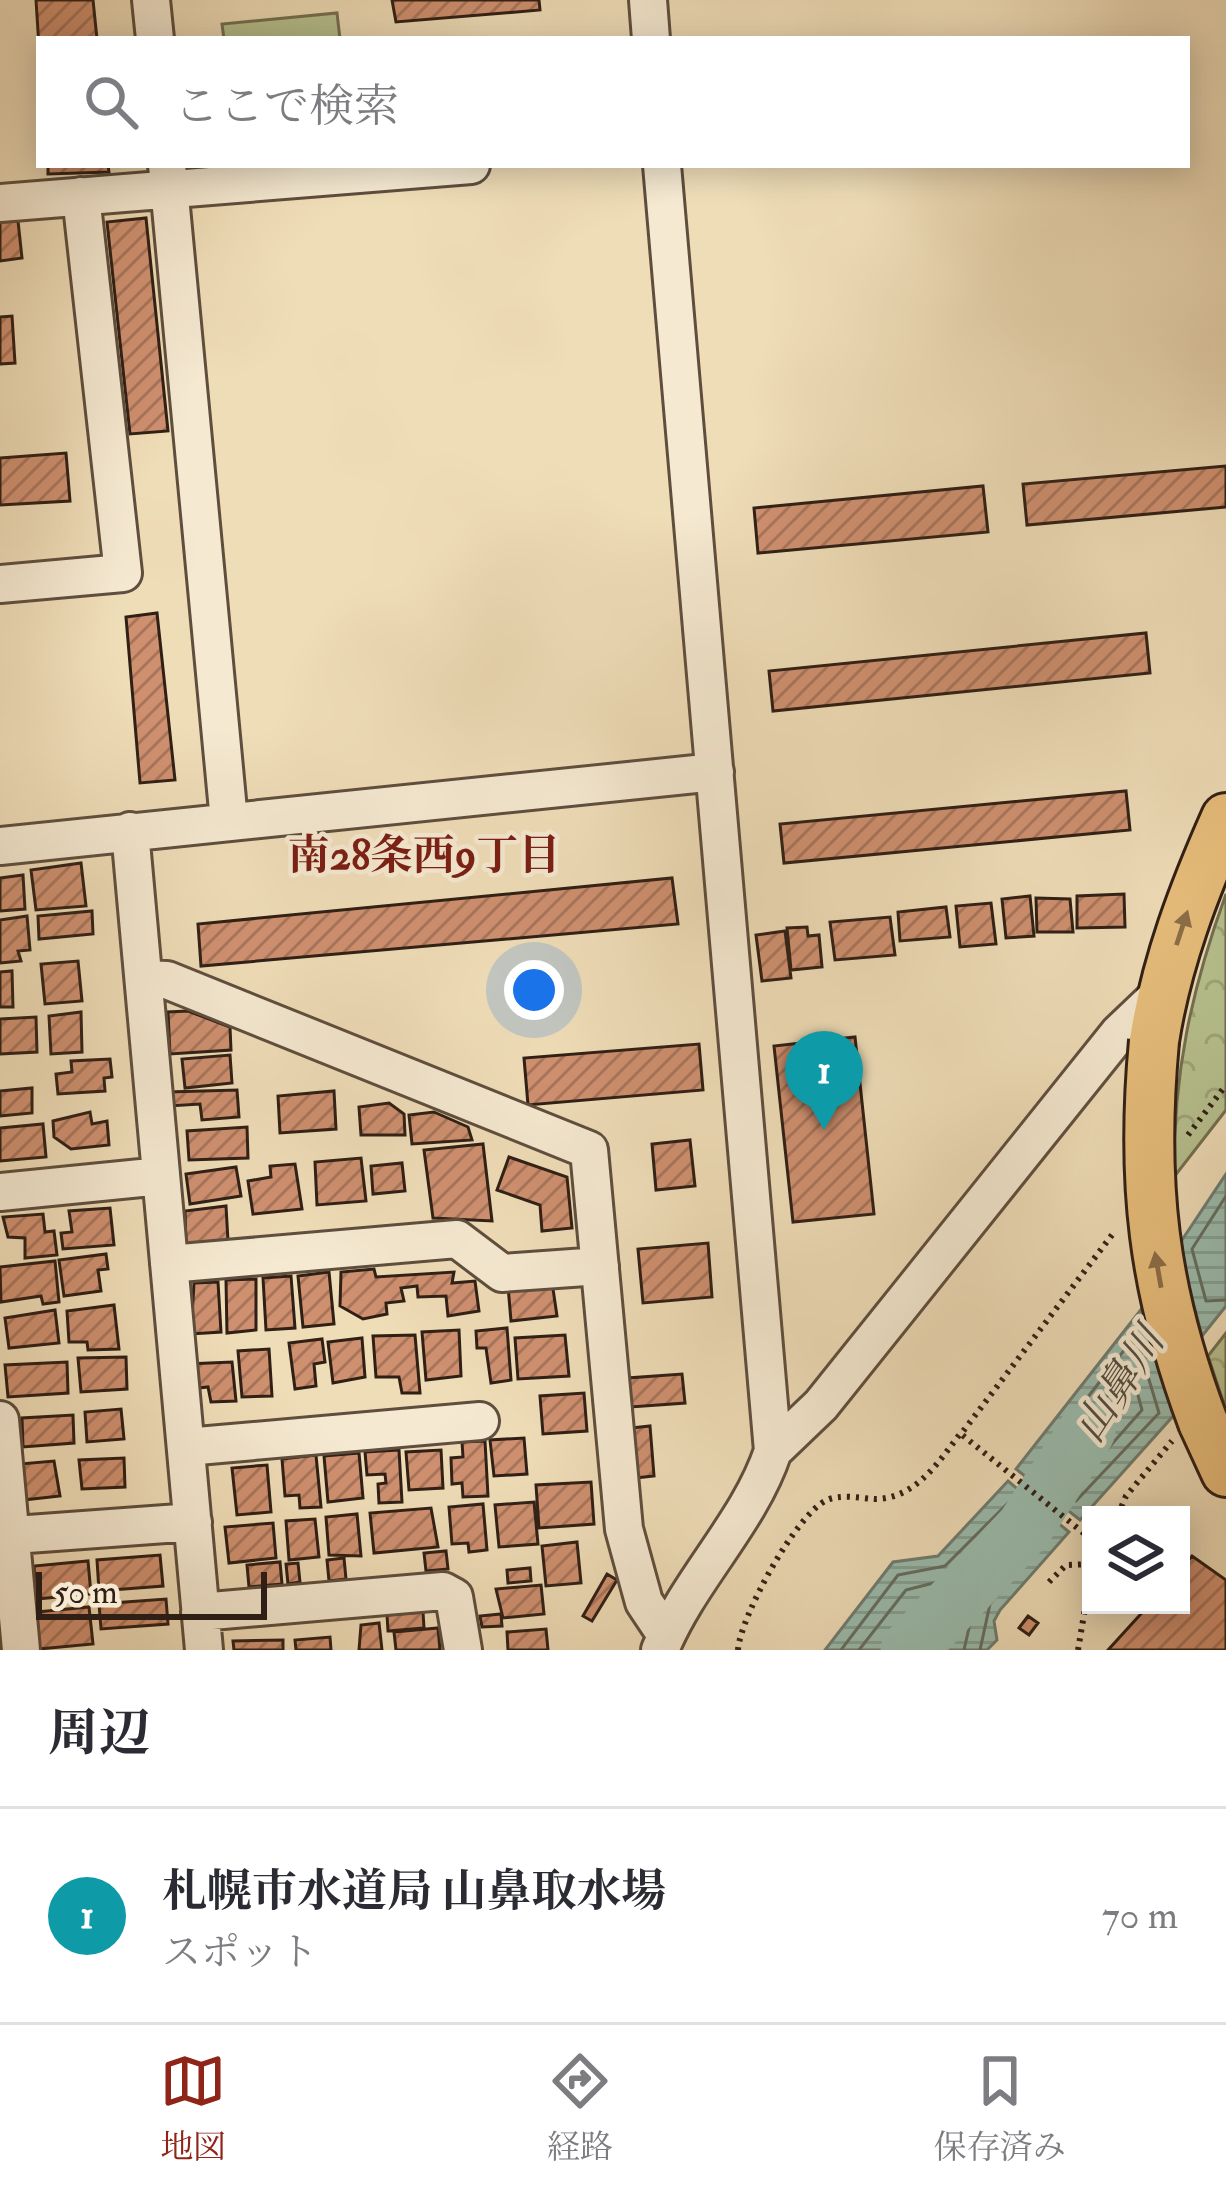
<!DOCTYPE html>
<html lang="ja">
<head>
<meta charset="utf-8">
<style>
  :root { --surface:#fff; --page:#f7f7f7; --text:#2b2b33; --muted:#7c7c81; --line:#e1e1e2; --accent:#8f2418 }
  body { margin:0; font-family:"IM FELL Double Pica","Noto Serif JP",serif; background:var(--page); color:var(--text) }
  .controls { position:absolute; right:36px; bottom:36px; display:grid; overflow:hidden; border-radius:0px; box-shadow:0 6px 30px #0003 }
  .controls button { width:108px; height:108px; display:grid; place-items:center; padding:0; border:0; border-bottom:3px solid var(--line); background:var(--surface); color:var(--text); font:60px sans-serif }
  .scale { position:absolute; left:36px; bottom:30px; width:231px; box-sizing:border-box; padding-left:12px; border:6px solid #2f1f15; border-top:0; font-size:33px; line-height:42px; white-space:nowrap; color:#2f1f15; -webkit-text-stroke:9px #f5e9d1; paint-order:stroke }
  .you { position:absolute; left:534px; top:990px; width:42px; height:42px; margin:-30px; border:9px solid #fff; border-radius:50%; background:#1a73e8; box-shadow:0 0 0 18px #1a73e833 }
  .badge { display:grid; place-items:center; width:78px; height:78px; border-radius:50%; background:var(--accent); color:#fff; font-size:39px; font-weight:700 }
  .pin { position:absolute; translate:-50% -99px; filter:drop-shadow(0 3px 6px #0008) }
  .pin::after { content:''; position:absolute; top:63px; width:42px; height:36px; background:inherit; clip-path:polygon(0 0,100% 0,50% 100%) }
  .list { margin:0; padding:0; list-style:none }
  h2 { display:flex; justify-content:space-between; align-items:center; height:156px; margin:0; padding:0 48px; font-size:51px }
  h2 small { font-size:39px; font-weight:400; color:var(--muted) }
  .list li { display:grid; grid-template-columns:78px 1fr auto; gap:36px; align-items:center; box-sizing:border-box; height:216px; padding:0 48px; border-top:3px solid var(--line) }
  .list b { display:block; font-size:45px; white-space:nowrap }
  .list p { margin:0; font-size:39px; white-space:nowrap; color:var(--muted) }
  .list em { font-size:39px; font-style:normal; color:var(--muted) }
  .icon { flex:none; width:66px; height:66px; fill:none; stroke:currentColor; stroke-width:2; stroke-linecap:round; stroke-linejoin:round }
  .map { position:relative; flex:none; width:1226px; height:1650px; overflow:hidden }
  .search { position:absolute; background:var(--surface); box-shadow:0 6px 30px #0003; left:36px; right:36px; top:36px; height:132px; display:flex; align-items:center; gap:30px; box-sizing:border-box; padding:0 42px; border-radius:0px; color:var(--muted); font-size:45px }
  .sheet { height:372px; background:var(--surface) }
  nav { display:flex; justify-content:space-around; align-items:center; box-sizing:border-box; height:168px; border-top:3px solid var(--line); background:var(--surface); font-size:33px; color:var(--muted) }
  nav a { display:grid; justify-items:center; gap:6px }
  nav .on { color:var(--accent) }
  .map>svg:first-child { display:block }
</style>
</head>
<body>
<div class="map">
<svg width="1226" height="1650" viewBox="0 0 1226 1650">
  <defs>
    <pattern id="park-crowns" width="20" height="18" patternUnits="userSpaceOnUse" patternTransform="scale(3)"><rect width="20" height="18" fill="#b7c290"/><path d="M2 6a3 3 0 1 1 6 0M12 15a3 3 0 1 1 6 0" fill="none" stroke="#9ea67b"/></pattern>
    <pattern id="water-rules" width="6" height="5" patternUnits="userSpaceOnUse" patternTransform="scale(3)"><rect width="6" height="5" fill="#9abcae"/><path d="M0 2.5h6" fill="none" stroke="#85a195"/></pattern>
    <pattern id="building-hatch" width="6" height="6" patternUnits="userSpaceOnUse" patternTransform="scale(3)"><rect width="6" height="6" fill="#cf9070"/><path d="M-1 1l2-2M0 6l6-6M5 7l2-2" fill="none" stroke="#a8755b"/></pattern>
  </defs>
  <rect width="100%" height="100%" fill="#efddb8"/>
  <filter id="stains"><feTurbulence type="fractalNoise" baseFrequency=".00167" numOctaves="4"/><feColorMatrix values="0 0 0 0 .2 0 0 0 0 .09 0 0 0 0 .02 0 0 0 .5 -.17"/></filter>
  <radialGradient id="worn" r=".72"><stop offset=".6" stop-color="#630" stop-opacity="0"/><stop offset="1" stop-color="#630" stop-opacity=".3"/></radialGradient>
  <path fill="url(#park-crowns)" stroke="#737052" stroke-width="3" d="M1226 894V1110L1174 1177C1173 1075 1191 990 1226 894Z
    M1226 1333V1410L1208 1356Z"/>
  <path fill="#b7c290" stroke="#737052" stroke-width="3" d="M337 13 340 39H224L222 24Z"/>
  <path fill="url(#water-rules)" stroke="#6f7d71" stroke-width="3" d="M1226 1174V1306L1202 1336 1178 1246Z
    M1143 1307 1174 1415 1080 1520 1016 1469Z
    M1008 1481 1069 1532 1000 1610 994 1621 997 1640 987 1650H825L893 1562 938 1556Z"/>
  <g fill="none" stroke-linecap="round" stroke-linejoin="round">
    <path stroke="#646e62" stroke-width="3" d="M1226 1196 1192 1249 1206 1301 1226 1300
      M1138 1343 1159 1413 1076 1501 1036 1464 1129 1344Z
      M1123 1376 1133 1377 1142 1410 1081 1479 1074 1480 1057 1461Z
      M841 1650 898 1575 945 1566 1011 1500 1049 1535 990 1604 980 1650
      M859 1650 906 1590 953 1578 1014 1522 1027 1537 976 1597 964 1650
      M882 1650 915 1607 945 1603 951 1608 946 1650"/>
    <path stroke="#9abcae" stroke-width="57" d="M909 1650 1025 1527 1087 1431"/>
  </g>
  <path fill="url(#building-hatch)" stroke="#2f1f15" stroke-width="3" d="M36 0H93L97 39H39V47Z
    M392 0H539L540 10 396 22Z
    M48 165H108L109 172 48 174Z
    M146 218 168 431 130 434 107 222Z
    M18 221 22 258 0 261V222Z
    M12 316 15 363 0 364V317Z
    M66 453 70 501 0 505V458Z
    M1226 466V507L1027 525 1023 484Z
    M983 486 988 532 758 553 754 508Z
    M157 613 175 780 140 783 126 617Z
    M1146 633 1150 673 773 711 769 671Z
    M1126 791 1130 830 784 863 780 824Z
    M81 863 86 906 36 910 31 870Z
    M23 875 25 909 0 911V878Z
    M672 878 678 924 201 966 198 924Z
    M1124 894 1125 927 1077 928V896Z
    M1030 896 1034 936 1006 938 1002 899Z
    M1036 898 1070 899 1073 932H1037Z
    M991 903 996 944 960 947 956 906Z
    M946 907 950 937 900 941 898 912Z
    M92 911 93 934 39 939 38 916Z
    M27 916 30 950 18 951 21 961 0 963V920Z
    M890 917 895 955 835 960 830 922Z
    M807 927 808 936 819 935 822 967 791 970 787 928Z
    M785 931 791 978 762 981 756 935Z
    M78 961 82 1001 45 1004 41 964Z
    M12 971 13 1007H0V972Z
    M188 1011 230 1027 231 1050 170 1054 168 1012Z
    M81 1012 82 1052 51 1054 49 1016Z
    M36 1017 37 1052 0 1054V1019Z
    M855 1037 874 1214 793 1222 774 1046Z
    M699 1044 703 1090 528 1105 524 1058Z
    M230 1055 232 1083 185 1088 182 1059Z
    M110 1059 112 1077 104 1078 105 1091 58 1094 56 1074 72 1072 71 1061Z
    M32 1088V1113L0 1116V1091Z
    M237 1090 239 1117 202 1120 200 1104 169 1106 168 1092Z
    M334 1091 336 1129 280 1133 278 1096Z
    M389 1103 404 1114 405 1135H361L359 1107Z
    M90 1112 92 1124 107 1121 109 1145 71 1149 54 1137 53 1121Z
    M434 1112 468 1127 472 1140 412 1144 409 1115Z
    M43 1124 46 1157 0 1161V1128Z
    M247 1127 248 1158 189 1160 187 1131Z
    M690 1140 695 1186 656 1190 652 1144Z
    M483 1144 492 1221 433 1218 424 1150Z
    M509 1157 567 1177 572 1228 542 1231 540 1205 497 1190Z
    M361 1158 366 1201 317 1205 315 1162Z
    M402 1163 405 1191 373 1194 371 1166Z
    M295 1164 302 1209 253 1214 248 1181 271 1177 270 1166Z
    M236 1167 241 1196 190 1204 186 1174Z
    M226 1206 228 1241 186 1246 185 1211Z
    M110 1208 114 1245 63 1249 61 1233 72 1232 69 1211Z
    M43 1214 45 1232 54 1231 57 1255 25 1258V1238L8 1237 3 1217Z
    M708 1243 712 1297 643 1303 638 1249Z
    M106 1254 108 1269 98 1270 101 1291 64 1296 59 1260Z
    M55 1261 59 1302 43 1304 41 1296 1 1302 0 1267Z
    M374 1269 376 1277 454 1272 452 1283 475 1281 479 1311 448 1316 446 1296 418 1297 417 1286 401 1288 404 1301 386 1303 387 1314 363 1319 340 1306 341 1272Z
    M329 1272 334 1324 303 1327 298 1276Z
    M291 1276 295 1328 266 1330 263 1278Z
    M256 1279V1330L227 1333 226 1280Z
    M218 1282 221 1332 191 1334 194 1283Z
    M552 1282 557 1316 511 1321 508 1286Z
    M114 1305 119 1349 88 1350 87 1342H69L67 1311Z
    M55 1310 59 1343 9 1348 5 1318Z
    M507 1328 511 1380 491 1383 486 1348H477L476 1331Z
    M459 1330 461 1376 426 1380 422 1332Z
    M415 1335 420 1393H402L399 1377H376L373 1336Z
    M565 1335 569 1376 518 1379 515 1338Z
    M362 1338 365 1377 333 1383 328 1342Z
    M322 1339 325 1362 314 1364 316 1386 295 1389 289 1343Z
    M269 1349 272 1396 242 1397 238 1351Z
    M126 1357 127 1389 81 1392 78 1358Z
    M67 1362 68 1393 8 1397 5 1365Z
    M232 1362 236 1401 211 1402 208 1387 189 1389 187 1364Z
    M682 1374 685 1403 631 1407 628 1378Z
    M584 1393 587 1431 543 1434 540 1396Z
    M121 1409 124 1439 87 1442 85 1412Z
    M73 1415 74 1443 23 1447 22 1418Z
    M650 1426 654 1476 635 1478 631 1428Z
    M524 1438 527 1474 494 1476 490 1440Z
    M485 1441 488 1496 463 1497 462 1483 452 1484 451 1458 463 1457 462 1442Z
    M399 1450 402 1502 379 1503 378 1484 386 1483 385 1474 367 1475 365 1452Z
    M441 1450 443 1488 409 1490 406 1452Z
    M359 1453 363 1498 328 1502 324 1456Z
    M316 1455 321 1507 300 1508 299 1495 285 1496 282 1459Z
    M124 1458 125 1487 82 1489 79 1460Z
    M54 1461 60 1496 14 1501 8 1465Z
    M267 1465 271 1512 237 1515 232 1468Z
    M591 1482 594 1524 539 1528 536 1485Z
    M534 1502 538 1544 499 1547 495 1505Z
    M483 1504 487 1550 469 1552 468 1543 452 1544 449 1507Z
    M431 1508 438 1547 374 1553 370 1513Z
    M357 1514 361 1556 329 1555 326 1517Z
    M315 1519 319 1557 289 1560 286 1521Z
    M273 1523 276 1558 229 1563 225 1527Z
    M577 1542 581 1583 546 1586 542 1546Z
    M446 1551 448 1569 426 1571 424 1553Z
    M160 1555 163 1586 99 1591 97 1560Z
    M1192 1556 1226 1580V1650H1108L1149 1605H1181V1569Z
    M344 1558 346 1579 329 1581 327 1560Z
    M88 1561 91 1594 36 1599 34 1566Z
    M280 1562 282 1584 249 1587 247 1565Z
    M298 1563 300 1582 288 1584 286 1564Z
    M530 1568 531 1581 508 1583 507 1570Z
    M607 1574 617 1580 592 1621 583 1616Z
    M541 1585 544 1614 503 1618 496 1589Z
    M166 1599 168 1624 101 1629 99 1604Z
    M89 1607 93 1644 39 1649 36 1612Z
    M423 1612 424 1628 388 1631 387 1615Z
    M501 1614 502 1626 482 1627 480 1616Z
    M1028 1616 1038 1623 1029 1635 1019 1628Z
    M379 1623 382 1650H359L361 1625Z
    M438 1628 440 1650H396L394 1632Z
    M546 1629 548 1650H508L507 1632Z
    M330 1637 331 1650H296L295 1640Z
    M283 1640V1650H234L233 1641Z"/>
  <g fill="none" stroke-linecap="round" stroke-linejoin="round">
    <defs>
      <path id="minor" d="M151 0 155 39
        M648 0 651 39
        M167 165 229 821
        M0 203 471 165
        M0 584 123 573 81 196
        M130 831 204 1650
        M0 846 715 772
        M144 979 167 980 589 1150 624 1529 644 1602 666 1635
        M0 1192 161 1176
        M169 1264 457 1239 502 1273 600 1266
        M0 1420 21 1650
        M186 1447 480 1421
        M773 1451 821 1405 1119 1033 1161 993
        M0 1536 193 1522
        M200 1612 443 1591 454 1597 463 1650
        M660 1650C689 1579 749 1523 773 1451L662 165"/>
      <path id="major" d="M1154 1041C1166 963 1194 890 1226 818
        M1203 1422 1226 1472"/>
    </defs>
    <use href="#minor" stroke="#5f4e3e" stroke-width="42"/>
    <use href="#major" stroke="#2f1f15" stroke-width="54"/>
    <path stroke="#2f1f15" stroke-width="6" stroke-dasharray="3 6" stroke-linecap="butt" d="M1188 1135 1226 1085
      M1118 1515 1126 1496 1172 1441
      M1091 1539 961 1434 1115 1231
      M1049 1582 1066 1565 1091 1564
      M738 1650C740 1617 797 1513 827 1500 840 1494 860 1498 874 1499 915 1499 937 1464 960 1434
      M1078 1650 1091 1573"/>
    <use href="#minor" stroke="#f5e9d1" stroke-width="36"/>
    <use href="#major" stroke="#e8be7c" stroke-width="48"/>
    <defs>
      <path id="major-bridge" d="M1154 1041C1141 1182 1153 1289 1203 1422"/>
    </defs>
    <use href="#major-bridge" stroke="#2f1f15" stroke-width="54" stroke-linecap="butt"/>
    <use href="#major-bridge" stroke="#e8be7c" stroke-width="48"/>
  </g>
  <defs><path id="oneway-solid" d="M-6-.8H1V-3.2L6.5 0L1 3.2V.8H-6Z" transform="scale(3)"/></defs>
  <g fill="#8c6e48">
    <use href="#oneway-solid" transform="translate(1182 928) rotate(-72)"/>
    <use href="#oneway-solid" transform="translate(1158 1270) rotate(-100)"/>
  </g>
  <g text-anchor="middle" stroke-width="9" stroke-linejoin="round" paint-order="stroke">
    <g font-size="42" font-weight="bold" fill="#7a1f14" stroke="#f5e9d1">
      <text x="424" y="869">南28条西9丁目</text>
    </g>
    <g font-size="42" font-style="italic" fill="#4f4e43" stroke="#f5e9d1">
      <text transform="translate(1118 1384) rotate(-57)" y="15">山鼻川</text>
    </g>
  </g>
  <rect width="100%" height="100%" filter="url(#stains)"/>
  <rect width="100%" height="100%" fill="url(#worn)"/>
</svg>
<div class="controls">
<button><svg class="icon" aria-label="layers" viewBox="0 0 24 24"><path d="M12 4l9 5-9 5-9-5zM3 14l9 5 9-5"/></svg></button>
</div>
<div class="scale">50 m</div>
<div class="you"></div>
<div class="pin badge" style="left:824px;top:1130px;background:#0f9aa8">1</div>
<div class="search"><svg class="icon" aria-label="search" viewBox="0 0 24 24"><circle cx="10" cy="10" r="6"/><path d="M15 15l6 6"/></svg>ここで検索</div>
</div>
<section class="sheet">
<h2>周辺<small></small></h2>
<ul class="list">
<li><span class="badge" style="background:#0f9aa8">1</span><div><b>札幌市水道局 山鼻取水場</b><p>スポット</p></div><em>70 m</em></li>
</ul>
</section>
<nav>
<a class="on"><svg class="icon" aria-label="map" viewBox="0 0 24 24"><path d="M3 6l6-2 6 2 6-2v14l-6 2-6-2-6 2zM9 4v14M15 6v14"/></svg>地図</a>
<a><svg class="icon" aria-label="directions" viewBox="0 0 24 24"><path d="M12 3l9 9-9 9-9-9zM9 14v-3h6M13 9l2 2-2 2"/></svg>経路</a>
<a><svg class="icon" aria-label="saved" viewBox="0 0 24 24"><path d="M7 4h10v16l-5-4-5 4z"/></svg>保存済み</a>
</nav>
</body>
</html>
